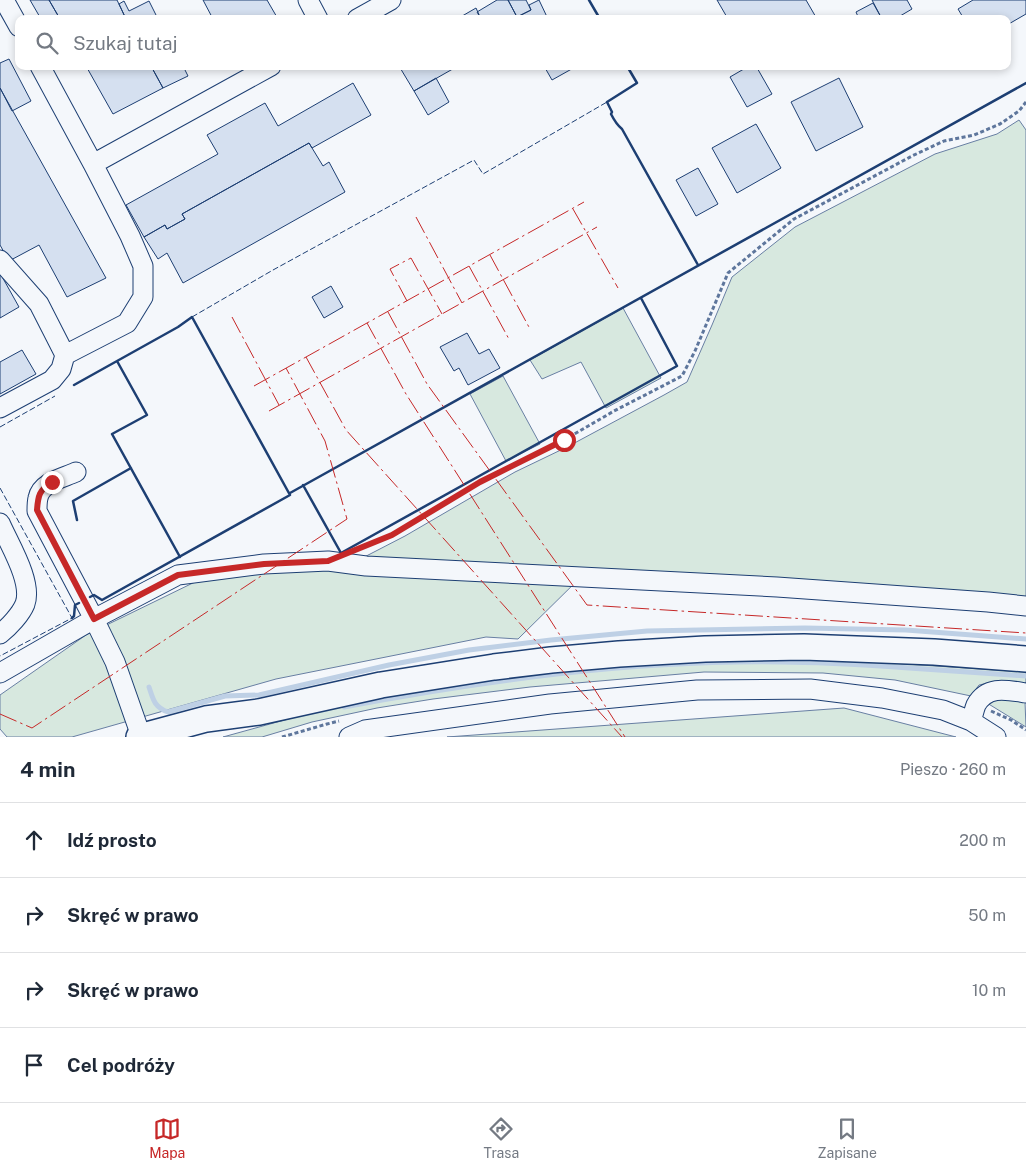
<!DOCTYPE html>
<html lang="pl">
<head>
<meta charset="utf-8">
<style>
  :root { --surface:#fff; --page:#f6f6f7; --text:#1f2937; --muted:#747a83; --line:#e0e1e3; --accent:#c62828 }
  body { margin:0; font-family:"Public Sans",sans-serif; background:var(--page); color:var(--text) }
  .stop { position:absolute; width:15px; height:15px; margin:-11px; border:4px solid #c62828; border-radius:50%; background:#fff }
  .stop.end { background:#c62828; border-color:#fff; box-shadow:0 1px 5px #0008 }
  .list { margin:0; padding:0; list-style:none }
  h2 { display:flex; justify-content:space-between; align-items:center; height:65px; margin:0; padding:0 20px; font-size:21px }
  h2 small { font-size:16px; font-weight:400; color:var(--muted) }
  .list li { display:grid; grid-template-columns:32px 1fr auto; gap:15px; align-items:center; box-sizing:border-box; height:75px; padding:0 20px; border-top:1px solid var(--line) }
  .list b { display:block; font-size:19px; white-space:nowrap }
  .list em { font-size:16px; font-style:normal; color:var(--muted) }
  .icon { flex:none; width:28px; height:28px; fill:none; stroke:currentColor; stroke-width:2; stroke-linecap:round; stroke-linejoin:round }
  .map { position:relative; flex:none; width:1026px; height:737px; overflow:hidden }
  .search { position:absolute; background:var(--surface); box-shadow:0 2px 8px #0003; left:15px; right:15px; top:15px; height:55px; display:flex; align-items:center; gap:12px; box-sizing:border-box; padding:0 18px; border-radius:10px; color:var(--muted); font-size:19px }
  .sheet { height:365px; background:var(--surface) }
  nav { display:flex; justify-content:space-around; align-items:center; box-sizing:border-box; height:70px; border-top:1px solid var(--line); background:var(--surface); font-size:14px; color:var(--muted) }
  nav a { display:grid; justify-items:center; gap:2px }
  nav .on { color:var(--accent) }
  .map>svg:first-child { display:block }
</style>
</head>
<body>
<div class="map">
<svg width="1026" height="737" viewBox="0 0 1026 737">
  <rect width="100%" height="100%" fill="#f4f7fb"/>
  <path fill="#d7e8df" stroke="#687fa3" d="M1019 120 1026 130V598L587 571 518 639 486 637 276 679 72 737H7L0 729V695L86 635 236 562 345 567 405 536 515 472 567 447 664 395 687 382 712 325 732 277 795 227 935 154 997 134Z
    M623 308 661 378 606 408 581 362 542 379 530 360Z
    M503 376 540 444 506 461 470 394Z
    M784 659 845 660 1026 672V686L998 681 979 685 971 696 895 680 823 673 704 672 530 687 433 699 377 708 312 722 262 737H223L346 703 454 685 593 668 679 660Z
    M1000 695 1025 702 1026 727 987 703Z
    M844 708 956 737H447Z"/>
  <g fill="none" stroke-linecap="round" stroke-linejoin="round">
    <path stroke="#bed0e5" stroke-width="5" d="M149 687C153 699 154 707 168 712L225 696 259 695 389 665 469 650 551 640 647 631 805 628 906 630 1026 639
      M344 707C487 680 635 660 780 662 823 662 866 665 909 668 948 671 987 673 1026 676"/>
  </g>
  <path fill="#d5e0f0" stroke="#1d3f73" d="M30 0H49L60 19H41Z
    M49 0H117L126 19H60Z
    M203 0H267L278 19H213Z
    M497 0H508L518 19H481L477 12Z
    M508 0H526L531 10 517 17Z
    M539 0 548 19H518L517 17 531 10 529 5Z
    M717 0H806L817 19H728Z
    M872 0H907L912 9 895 19H882Z
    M973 0H1026V14L1007 25V19H964L958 9Z
    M124 1 129 11 149 1 158 19H126L119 4Z
    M873 3 882 19H859L856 12Z
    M476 8 481 19H457Z
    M9 59 31 101 12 111 0 88V63Z
    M86 66H151L163 88 113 114Z
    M151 66H183L188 76 163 88Z
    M399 66H458L414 91Z
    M544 66H577L552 80Z
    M749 66H756L772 94 747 107 730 77Z
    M436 78 449 102 428 115 414 91Z
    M839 78 863 127 816 151 791 102Z
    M353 83 371 115 312 148 309 143 182 214 185 219 167 229 165 225 144 237 126 205 218 154 207 135 265 103 278 126Z
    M0 88 106 278 67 297 39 245 9 261 0 245Z
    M756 124 781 168 737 193 712 148Z
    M309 143 323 166 329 162 345 192 183 283 167 253 158 259 144 237 165 225 167 229 185 219 182 214Z
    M698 168 718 204 696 216 676 180Z
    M0 273 19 307 0 318Z
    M331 286 343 307 324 318 312 297Z
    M467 333 479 354 489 349 500 368 468 385 459 368 454 371 440 347Z
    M22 350 36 374 0 394V362Z"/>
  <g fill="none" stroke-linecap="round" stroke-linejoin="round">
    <defs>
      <path id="minor" d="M4 0 19 27
        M308 0 318 19
        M357 19 391 0
        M40 66 93 164 271 66
        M0 260 39 304 65 355 127 323 143 297V266L130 236 93 164
        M0 408 52 380 61 369 65 355
        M76 472C63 478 41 482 38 498 37 502 37 507 37 511L94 619 178 575 264 564 328 561 366 566 777 587 988 602 1026 606
        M0 523C9 544 33 582 25 604 21 614 9 627 0 634
        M0 673 94 619 115 662 141 736
        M971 721C973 716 974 710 976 705 987 685 1007 690 1026 693
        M349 737 365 730 550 704 697 690 810 689 882 698 943 710 971 721 996 737"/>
      <path id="major" d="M139 737 206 719 259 712 381 685 494 667 551 660 619 654 705 649 804 647 934 652 1026 659"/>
    </defs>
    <use href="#minor" stroke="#1d3f73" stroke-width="21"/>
    <use href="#major" stroke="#1d3f73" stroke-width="28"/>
    <path stroke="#5e769c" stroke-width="3" stroke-dasharray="4 2.5" stroke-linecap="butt" d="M363 547 392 535 480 482 564 440 614 411 682 376 695 351 728 273 794 219 912 156 944 141 974 135 1000 124 1019 111 1026 102
      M991 711 1011 720 1026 730
      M282 737 327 724 339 721"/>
    <use href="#minor" stroke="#f4f7fb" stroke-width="19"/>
    <use href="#major" stroke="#f4f7fb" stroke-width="25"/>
    <path stroke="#1d3f73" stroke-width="1" stroke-dasharray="6 2.5" stroke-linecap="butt" d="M192 317 273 270 474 160 483 174 607 102
      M0 427 55 396
      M0 488 72 618 0 656"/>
    <path stroke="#1d3f73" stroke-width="2.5" d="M589 0 600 19
      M627 66 637 83 607 102 612 112 611 114C614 120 617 125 622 129L698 265
      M117 361 147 415 112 434 180 557
      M74 385 178 327 192 317 290 495 102 600 94 595 90 597
      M303 485 341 553 677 366 641 298
      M290 493 1026 83
      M77 520 73 501 131 468
      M72 618 74 616 75 605 79 603"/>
    <path stroke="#c62828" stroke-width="1" stroke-dasharray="18 4 2.5 4" stroke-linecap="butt" d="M573 209 618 288
      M416 217 462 303
      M490 255 530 329
      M469 266 510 341
      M407 301 390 269 411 258 442 314
      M388 312 427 384 587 605 1026 633
      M232 317 279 405
      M367 323 406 394 625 737
      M306 357 346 430 622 737
      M254 386 584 202
      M269 411 597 227
      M0 714 32 728 347 519 325 441 286 368"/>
  </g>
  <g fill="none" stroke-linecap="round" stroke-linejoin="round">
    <path stroke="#c62828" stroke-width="6" d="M52 482C39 490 38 496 37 510L94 619 178 575 264 564 328 561 392 535 480 482 564 440"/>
  </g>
</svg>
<div class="stop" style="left:564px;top:440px"></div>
<div class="stop end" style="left:52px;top:482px"></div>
<div class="search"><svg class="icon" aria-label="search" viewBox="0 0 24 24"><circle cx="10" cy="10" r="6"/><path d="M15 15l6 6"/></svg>Szukaj tutaj</div>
</div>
<section class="sheet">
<h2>4 min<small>Pieszo · 260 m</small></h2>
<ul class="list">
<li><svg class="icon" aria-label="ahead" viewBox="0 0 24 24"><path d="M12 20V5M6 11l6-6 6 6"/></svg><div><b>Idź prosto</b></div><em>200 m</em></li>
<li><svg class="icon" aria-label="right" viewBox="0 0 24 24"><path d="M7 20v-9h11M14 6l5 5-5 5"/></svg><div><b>Skręć w prawo</b></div><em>50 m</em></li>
<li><svg class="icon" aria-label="right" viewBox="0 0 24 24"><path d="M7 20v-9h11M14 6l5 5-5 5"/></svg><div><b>Skręć w prawo</b></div><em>10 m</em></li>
<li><svg class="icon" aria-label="arrive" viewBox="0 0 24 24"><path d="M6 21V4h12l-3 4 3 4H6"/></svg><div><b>Cel podróży</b></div></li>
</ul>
</section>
<nav>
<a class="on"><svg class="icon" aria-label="map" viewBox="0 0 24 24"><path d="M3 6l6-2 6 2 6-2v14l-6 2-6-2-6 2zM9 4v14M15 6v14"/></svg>Mapa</a>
<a><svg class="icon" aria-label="directions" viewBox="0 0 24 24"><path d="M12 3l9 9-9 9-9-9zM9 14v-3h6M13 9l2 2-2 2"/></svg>Trasa</a>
<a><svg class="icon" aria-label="saved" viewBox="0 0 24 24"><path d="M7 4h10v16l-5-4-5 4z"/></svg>Zapisane</a>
</nav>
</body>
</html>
